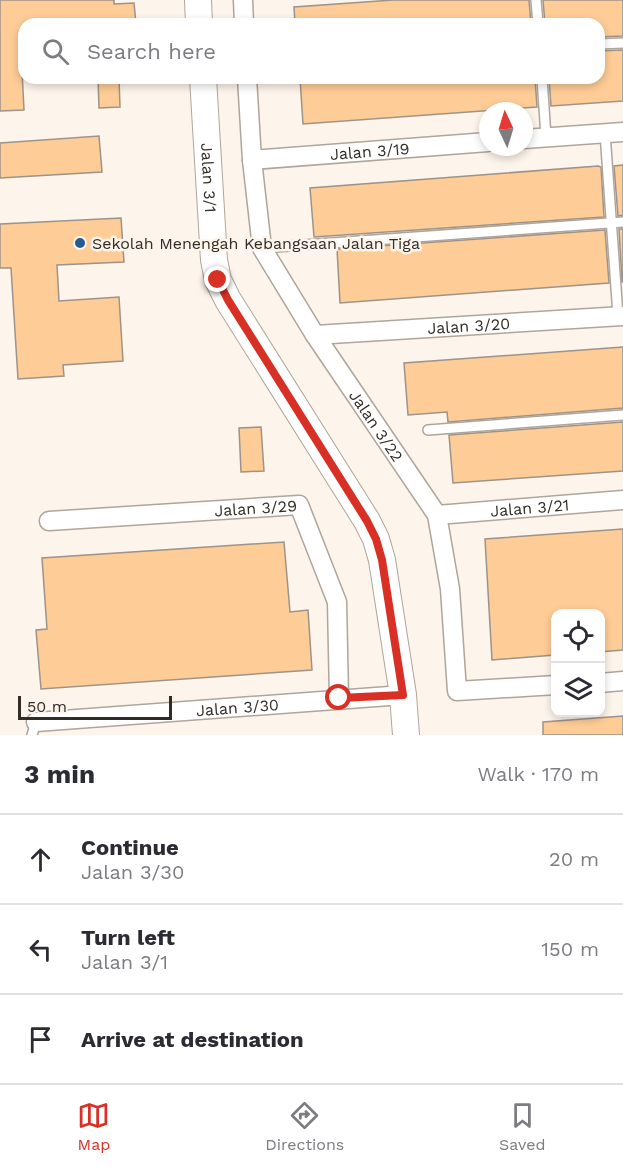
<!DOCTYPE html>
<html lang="en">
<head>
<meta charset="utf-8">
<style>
  :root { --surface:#fff; --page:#f2f2f3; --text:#2b2b33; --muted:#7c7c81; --line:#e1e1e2; --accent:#d93025 }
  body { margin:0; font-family:"Work Sans",sans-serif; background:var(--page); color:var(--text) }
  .controls { position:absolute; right:18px; bottom:18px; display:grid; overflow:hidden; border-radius:12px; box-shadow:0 3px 9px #0003 }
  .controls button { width:54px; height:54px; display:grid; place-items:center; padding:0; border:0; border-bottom:2px solid var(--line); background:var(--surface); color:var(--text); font:30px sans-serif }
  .compass { position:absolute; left:479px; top:102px; width:54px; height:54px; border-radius:50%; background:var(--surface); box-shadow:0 3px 9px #0003; rotate:356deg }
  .scale { position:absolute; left:18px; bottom:15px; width:154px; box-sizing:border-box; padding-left:6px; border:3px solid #302c27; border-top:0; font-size:16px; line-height:21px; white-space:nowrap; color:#302c27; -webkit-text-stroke:4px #fdf4eb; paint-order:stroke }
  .stop { position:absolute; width:18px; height:18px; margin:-14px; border:4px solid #d93025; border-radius:50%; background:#fff }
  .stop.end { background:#d93025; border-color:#fff; box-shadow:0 2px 6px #0008 }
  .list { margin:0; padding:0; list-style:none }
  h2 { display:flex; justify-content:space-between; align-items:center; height:78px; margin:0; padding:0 24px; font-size:26px }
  h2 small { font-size:20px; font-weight:400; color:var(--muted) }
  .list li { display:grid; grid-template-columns:39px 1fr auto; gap:18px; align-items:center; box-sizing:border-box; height:90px; padding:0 24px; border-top:2px solid var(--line) }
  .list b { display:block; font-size:22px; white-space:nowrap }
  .list p { margin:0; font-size:20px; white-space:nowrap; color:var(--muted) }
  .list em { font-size:20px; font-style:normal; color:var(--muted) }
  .icon { flex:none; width:33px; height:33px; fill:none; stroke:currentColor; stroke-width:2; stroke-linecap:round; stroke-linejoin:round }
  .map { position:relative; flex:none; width:623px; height:735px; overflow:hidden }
  .search { position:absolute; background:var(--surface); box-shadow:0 3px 9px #0003; left:18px; right:18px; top:18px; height:66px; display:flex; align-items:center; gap:15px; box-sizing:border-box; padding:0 21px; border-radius:18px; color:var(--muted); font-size:22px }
  .sheet { height:348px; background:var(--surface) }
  nav { display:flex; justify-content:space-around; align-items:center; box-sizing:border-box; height:84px; border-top:2px solid var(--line); background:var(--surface); font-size:16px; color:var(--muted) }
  nav a { display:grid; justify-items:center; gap:3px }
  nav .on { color:var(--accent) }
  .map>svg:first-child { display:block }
</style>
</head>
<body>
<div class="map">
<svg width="623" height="735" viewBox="0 0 623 735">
  <rect width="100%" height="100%" fill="#fdf4eb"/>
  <path fill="#fecc96" stroke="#9d9388" stroke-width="1.5" d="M0 0H114V4L134 3 136 24H24V50H21L24 110 0 111Z
    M393 0H529L531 24H295L294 7Z
    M543 0H623V36L599 37V24H545Z
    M623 50V101L551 106 549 78H599V51Z
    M98 78H119L120 107 99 108Z
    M300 78H535L537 107 303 124Z
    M99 136 102 172 0 178V143Z
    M623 165V215L618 216 614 166Z
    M598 166 601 167 604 217 314 237 310 188Z
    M121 218 124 262 57 265 59 301 119 297 123 361 63 365 64 376 18 379 11 268H0V224Z
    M619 229H623V282H622Z
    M605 230 609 283 340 303 337 249Z
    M623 347V408L448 422 447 412 408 415 404 363Z
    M623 422V471L453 483 449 435Z
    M261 427 264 471 241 472 239 428Z
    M623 529V650L600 652V614H555V655L492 660 485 539Z
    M284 542 290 612 308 610 312 670 41 689 36 630 47 629 42 558Z
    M623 716V735H543V722Z"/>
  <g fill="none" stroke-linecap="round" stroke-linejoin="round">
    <defs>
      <path id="lane" d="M536 0 538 24
        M599 44 623 43
        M542 78 546 137
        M605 133 618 316
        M262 248 623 222
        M428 430 623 415
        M32 735 36 722"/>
      <g id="street">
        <path d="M243 0 244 24"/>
        <path id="s1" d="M247 78 252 160 262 248 315 335 437 515 450 589 457 691 556 685"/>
        <path d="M524 139 623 132"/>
        <path id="s2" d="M252 160 488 142"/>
        <path id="s3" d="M315 335 623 316"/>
        <path id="s4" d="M437 515 623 500"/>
        <path id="s5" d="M49 521 299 505 337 602 339 698"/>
        <path d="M600 683 623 681"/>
        <path id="s6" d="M36 722 403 695"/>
      </g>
      <g id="secondary">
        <path d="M198 0 199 24"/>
        <path id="s7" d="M203 78 214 260 218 280 228 300 367 521 376 539 382 560 403 695 406 735"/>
      </g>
    </defs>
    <use href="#lane" stroke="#b0a59a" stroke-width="12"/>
    <use href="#street" stroke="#b0a59a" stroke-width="21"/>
    <use href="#secondary" stroke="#b0a59a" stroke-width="28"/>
    <use href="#lane" stroke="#fff" stroke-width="9"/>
    <use href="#street" stroke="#fff" stroke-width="18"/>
    <use href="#secondary" stroke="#fff" stroke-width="26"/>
  </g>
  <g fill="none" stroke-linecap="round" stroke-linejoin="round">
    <path stroke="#d93025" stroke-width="8" d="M218 280 228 300 367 521 376 539 382 560 403 695 339 698"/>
  </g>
  <circle fill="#225c93" stroke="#fdf4eb" stroke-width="2" cx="80" cy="243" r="6"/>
  <g text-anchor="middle" stroke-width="5" stroke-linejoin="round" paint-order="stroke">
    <g font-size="16" fill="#302c27" stroke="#fdf4eb">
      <text dy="6" stroke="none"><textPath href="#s2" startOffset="118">Jalan 3/19</textPath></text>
      <text dy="6" stroke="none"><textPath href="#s7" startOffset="100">Jalan 3/1</textPath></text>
      <text dy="6" stroke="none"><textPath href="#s3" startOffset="154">Jalan 3/20</textPath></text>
      <text dy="6" stroke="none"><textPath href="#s1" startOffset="382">Jalan 3/22</textPath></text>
      <text dy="6" stroke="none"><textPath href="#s4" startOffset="93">Jalan 3/21</textPath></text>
      <text dy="6" stroke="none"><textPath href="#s5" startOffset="207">Jalan 3/29</textPath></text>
      <text dy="6" stroke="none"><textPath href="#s6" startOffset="202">Jalan 3/30</textPath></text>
    </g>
    <g font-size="16" fill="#302c27" stroke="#fdf4eb" text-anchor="start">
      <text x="92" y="249">Sekolah Menengah Kebangsaan Jalan Tiga</text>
    </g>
  </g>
</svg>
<div class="controls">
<button><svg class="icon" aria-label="locate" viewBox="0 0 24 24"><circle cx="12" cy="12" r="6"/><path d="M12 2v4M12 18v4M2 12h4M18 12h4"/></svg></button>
<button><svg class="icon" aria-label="layers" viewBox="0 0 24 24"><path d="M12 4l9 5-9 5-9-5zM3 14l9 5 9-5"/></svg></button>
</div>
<svg class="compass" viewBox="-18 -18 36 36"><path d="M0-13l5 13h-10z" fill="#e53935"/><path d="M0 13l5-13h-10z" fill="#7c7c81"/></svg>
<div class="scale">50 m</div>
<div class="stop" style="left:339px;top:698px"></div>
<div class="stop end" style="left:218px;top:280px"></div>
<div class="search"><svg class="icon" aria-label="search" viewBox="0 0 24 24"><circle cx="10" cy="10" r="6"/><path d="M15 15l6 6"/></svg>Search here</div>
</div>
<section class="sheet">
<h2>3 min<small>Walk · 170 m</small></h2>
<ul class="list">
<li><svg class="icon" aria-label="ahead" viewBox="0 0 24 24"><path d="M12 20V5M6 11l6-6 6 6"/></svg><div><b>Continue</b><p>Jalan 3/30</p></div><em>20 m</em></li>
<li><svg class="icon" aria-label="left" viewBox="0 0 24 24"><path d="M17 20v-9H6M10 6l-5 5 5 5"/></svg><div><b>Turn left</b><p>Jalan 3/1</p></div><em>150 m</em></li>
<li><svg class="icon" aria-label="arrive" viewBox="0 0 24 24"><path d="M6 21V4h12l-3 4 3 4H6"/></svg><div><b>Arrive at destination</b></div></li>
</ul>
</section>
<nav>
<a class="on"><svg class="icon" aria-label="map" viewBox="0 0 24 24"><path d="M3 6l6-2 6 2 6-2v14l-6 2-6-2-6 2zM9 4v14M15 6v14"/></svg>Map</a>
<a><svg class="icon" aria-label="directions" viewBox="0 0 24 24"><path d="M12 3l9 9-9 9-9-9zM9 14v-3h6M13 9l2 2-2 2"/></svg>Directions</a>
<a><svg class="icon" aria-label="saved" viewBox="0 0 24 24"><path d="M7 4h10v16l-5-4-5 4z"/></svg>Saved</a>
</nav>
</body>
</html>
